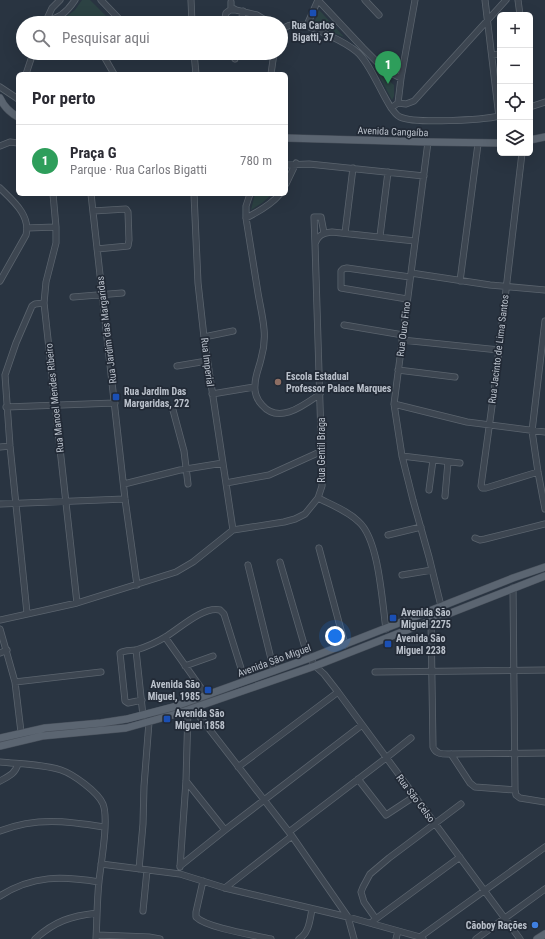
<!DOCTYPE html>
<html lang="pt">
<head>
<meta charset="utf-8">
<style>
  :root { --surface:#fff; --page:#f7f7f7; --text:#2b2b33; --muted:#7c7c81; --line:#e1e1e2; --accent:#1a73e8 }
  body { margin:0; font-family:"Roboto Condensed",sans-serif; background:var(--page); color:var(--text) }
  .controls { position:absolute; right:12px; top:12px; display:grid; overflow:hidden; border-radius:6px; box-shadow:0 4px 16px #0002 }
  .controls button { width:36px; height:36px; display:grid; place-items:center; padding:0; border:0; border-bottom:1px solid var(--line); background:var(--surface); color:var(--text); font:20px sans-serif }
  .you { position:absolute; left:335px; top:636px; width:14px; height:14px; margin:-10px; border:3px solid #fff; border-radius:50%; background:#1a73e8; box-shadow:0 0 0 6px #1a73e833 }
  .badge { display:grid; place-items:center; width:26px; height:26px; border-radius:50%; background:var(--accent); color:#fff; font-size:13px; font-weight:700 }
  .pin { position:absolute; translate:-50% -33px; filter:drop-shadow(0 1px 2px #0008) }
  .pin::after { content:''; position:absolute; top:21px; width:14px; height:12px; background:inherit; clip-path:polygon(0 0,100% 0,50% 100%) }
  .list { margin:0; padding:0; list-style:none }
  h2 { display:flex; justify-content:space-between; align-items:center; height:52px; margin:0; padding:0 16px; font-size:17px }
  h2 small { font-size:13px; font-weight:400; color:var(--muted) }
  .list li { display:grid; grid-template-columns:26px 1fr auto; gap:12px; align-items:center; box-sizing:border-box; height:72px; padding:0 16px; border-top:1px solid var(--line) }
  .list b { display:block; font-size:15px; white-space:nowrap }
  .list p { margin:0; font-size:13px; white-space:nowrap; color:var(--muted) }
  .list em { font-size:13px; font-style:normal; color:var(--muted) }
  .icon { flex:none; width:22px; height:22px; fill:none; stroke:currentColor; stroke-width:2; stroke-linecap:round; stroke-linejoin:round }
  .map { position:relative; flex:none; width:545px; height:939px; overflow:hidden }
  .search { position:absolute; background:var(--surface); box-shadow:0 4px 16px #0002; left:16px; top:16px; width:272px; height:44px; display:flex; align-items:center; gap:10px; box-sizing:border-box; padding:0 14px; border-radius:22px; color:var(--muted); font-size:15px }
  .panel { position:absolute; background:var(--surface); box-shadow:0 4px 16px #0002; left:16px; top:72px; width:272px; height:124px; border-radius:6px }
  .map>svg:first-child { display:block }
</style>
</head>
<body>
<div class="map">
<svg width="545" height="939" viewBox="0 0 545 939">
  <rect width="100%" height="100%" fill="#293441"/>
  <path fill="#2c4243" d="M82 0H90L113 23H58L75 10Z
    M319 10 322 13 344 37 314 24Z
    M375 68 394 85V96L392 100Z
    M255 194H272L262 203 251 210Z"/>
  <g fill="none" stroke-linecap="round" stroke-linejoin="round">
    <defs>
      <path id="minor" d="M101 0 123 23
        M191 0 192 23
        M318 0 363 48 385 70 401 78
        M365 0 379 15
        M485 0 499 117
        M518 0 520 15
        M231 2V7L236 10 257 15 270 23
        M47 19C59 20 69 9 75 0
        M45 23 52 8 60 0
        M224 23 226 13 230 10H236
        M241 23 243 11
        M307 25 318 0
        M281 30C294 20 306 25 320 31 332 37 347 43 357 52 373 65 387 111 400 117 415 124 482 120 500 116
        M102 53 114 74
        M194 53 196 74
        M492 55 500 54
        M235 59 236 53
        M26 74 33 53
        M271 74 274 53
        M0 87 18 99
        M398 103 406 104 414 101 506 0
        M530 107 545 102
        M391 108 398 103 401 78 415 0
        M428 142 394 404 402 456 413 500 429 557 441 606
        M0 146 10 142 18 143
        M522 153 495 384 481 486 482 488H486L538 472
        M286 165 309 164 424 176
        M286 184 296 163
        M0 188C12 200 31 215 26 235L0 281
        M53 194 56 227V243L46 282 44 303 77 603
        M91 194 125 499 137 585
        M194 194 198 283 204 337 233 530
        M250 194 246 206V218C250 243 254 268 258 293 260 305 263 317 264 329 265 339 264 349 261 359 259 368 255 376 255 385 254 392 257 400 262 405 279 425 304 405 320 394
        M93 211 126 209 128 212 129 240 128 246 97 249
        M246 218C258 212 271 205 280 194
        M27 228 56 227
        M345 233 353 168
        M380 236 388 172
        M315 244 314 217H321L324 233
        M411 273 490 285 545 290
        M460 281 478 144
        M73 297 122 293
        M407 299 341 288V271L343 269 347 268 410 277
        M545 321 532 431 538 472 545 509
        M344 325 403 335
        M204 337 233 331
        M402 340 499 350
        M177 366 207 361
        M398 370 455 377
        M212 394 254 387
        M394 404 467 422 545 432
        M6 407 115 403
        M173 410 184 451 188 484
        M0 447 10 446
        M402 456 460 463
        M226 483 269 475 322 451
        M124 484 180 470 223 463
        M429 490 433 460
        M445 496 448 462
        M318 498C332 505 348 511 359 522 379 540 382 602 386 629
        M0 504 125 499
        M388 535 421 527
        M475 538 480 540 485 539 545 524
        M319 548 345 645
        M280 562 306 651 315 666 324 674 338 692 520 939
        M248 565 274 671
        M402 575 432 570
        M513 588 515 790
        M27 613 10 446 5 375 16 343 32 306 35 304 44 303
        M0 620 77 603 176 572 193 562 233 530 284 522 295 519 305 514 318 498 322 486V469L315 244C318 235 323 233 332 232L415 241
        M431 620 433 747C436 755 444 754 451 754L545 753
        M0 629 15 682 21 732
        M165 637 206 695
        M136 650 143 716
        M0 653 7 650
        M185 666 213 656
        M375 672 545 670
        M15 682 101 672
        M142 700 128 703 125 701 120 653C125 650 130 651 136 650 146 647 159 641 167 636 181 627 204 606 220 610L224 614 245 681
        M193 708 292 836 348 917 354 939
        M451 754 470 783 475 787 515 790 516 795 520 798 545 802
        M0 762C20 764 42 764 61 770 73 774 98 792 103 804 109 819 101 863 99 881 97 900 97 920 96 939
        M238 767 338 692
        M358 779 386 815 415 796
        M0 781C9 776 15 774 18 764
        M186 781 225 830
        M0 831C36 817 67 821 104 827
        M289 832 386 758 411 738
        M101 864 180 874 225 888 348 917 420 937 423 939
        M180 866 225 830 362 725
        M180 867 186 781 188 709
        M139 869 143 824 144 786 149 722
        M203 881 196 912V917C207 928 254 935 271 939
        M225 888 292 836
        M0 896C33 875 62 876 99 882
        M143 911 147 870
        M376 919 364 902 361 892 363 887 370 874 389 858 461 804
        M373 921 460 857
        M97 935 149 937 160 939
        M420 937 545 847
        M35 939C55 921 71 916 97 913
        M299 939C309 933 310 920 312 909
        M396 939 398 931
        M476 939 545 889"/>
      <path id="major" d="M0 98C4 107 9 112 18 117
        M286 138 428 142 500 143
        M530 140 545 137
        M0 738 45 728 101 723 127 719 173 707 310 658 513 578 545 567
        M0 746 42 736 126 728 176 714 315 666 545 576
        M537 939 545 934"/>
    </defs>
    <use href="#minor" stroke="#5b646e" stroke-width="7"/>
    <use href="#major" stroke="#474f5a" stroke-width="8"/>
    <use href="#minor" stroke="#3d4651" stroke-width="5.5"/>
    <use href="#major" stroke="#5b6571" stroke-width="7"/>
  </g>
  <g fill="#1a4fb4" stroke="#222a36" stroke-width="1.5">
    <rect x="309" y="9" width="8" height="8" rx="2"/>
    <rect x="112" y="393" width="8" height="8" rx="2"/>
    <rect x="389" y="614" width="8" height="8" rx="2"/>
    <rect x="384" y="640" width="8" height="8" rx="2"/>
    <rect x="204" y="686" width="8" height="8" rx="2"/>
    <rect x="163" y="715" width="8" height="8" rx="2"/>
  </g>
  <circle fill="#8d6e63" stroke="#222a36" stroke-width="1.5" cx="278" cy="382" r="4"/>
  <circle fill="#3f7fe0" stroke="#222a36" stroke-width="1.5" cx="535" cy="925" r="4"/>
  <g text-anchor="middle" stroke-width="3.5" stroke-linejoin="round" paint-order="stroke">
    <g font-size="10" font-weight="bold" fill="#bac1cb" stroke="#222a36" text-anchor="start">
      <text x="313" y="29" text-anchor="middle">Rua Carlos<tspan x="313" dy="12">Bigatti, 37</tspan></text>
      <text x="286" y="380">Escola Estadual<tspan x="286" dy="12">Professor Palace Marques</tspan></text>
      <text x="124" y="395">Rua Jardim Das<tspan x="124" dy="12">Margaridas, 272</tspan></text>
      <text x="401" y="616">Avenida São<tspan x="401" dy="12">Miguel 2275</tspan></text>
      <text x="396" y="642">Avenida São<tspan x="396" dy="12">Miguel 2238</tspan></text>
      <text x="200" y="688" text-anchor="end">Avenida São<tspan x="200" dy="12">Miguel, 1985</tspan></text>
      <text x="175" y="717">Avenida São<tspan x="175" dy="12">Miguel 1858</tspan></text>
      <text x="527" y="929" text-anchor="end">Cãoboy Rações</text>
    </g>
    <g font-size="10" fill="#bac1cb" stroke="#222a36">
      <text transform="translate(393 131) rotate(2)" y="4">Avenida Cangaíba</text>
      <text transform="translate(403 329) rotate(-83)" y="4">Rua Ouro Fino</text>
      <text transform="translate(106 330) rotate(-97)" y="4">Rua Jardim das Margaridas</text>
      <text transform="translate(498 349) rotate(-83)" y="4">Rua Jacinto de Lima Santos</text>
      <text transform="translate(208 362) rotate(83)" y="4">Rua Imperial</text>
      <text transform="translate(54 398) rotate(-96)" y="4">Rua Manoel Mendes Ribeiro</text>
      <text transform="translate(321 450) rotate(-90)" y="4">Rua Gentil Braga</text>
      <text transform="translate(274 660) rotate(-20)" y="4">Avenida São Miguel</text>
      <text transform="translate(416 798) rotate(53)" y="4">Rua São Celso</text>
    </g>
  </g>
</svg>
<div class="controls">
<button>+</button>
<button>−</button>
<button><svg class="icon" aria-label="locate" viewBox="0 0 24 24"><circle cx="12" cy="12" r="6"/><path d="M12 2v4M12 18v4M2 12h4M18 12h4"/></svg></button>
<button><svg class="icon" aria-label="layers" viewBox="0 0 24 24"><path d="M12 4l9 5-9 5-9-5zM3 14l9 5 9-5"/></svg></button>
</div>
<div class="you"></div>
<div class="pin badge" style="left:388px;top:84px;background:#2e9e5b">1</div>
<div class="search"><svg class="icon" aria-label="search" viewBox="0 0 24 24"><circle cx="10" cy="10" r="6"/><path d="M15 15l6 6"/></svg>Pesquisar aqui</div>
<section class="panel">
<h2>Por perto<small></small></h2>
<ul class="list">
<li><span class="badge" style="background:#2e9e5b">1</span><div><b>Praça G</b><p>Parque · Rua Carlos Bigatti</p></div><em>780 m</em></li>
</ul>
</section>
</div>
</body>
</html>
